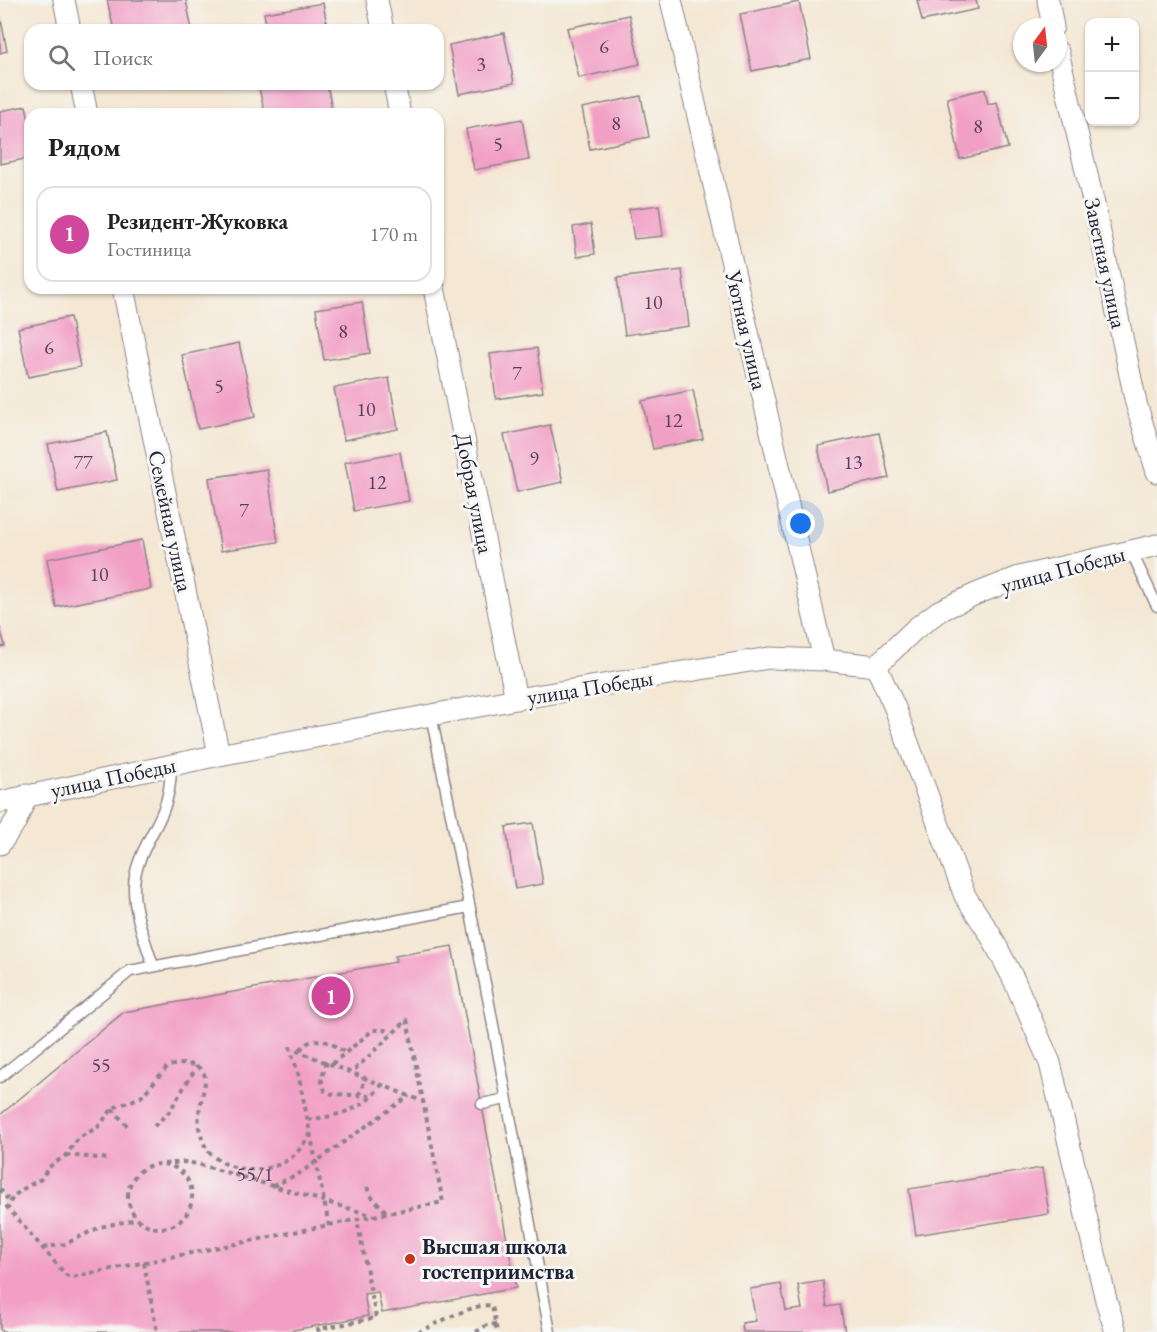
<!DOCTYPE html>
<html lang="ru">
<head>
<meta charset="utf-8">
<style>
  :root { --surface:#fff; --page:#f2f2f2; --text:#202124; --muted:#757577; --line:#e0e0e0; --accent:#7c3aed }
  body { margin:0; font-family:"EB Garamond",serif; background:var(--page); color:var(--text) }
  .controls { position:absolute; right:18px; top:18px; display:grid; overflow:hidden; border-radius:12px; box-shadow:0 2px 4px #0004 }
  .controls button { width:54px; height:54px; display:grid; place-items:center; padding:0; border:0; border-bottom:2px solid var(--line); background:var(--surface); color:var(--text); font:30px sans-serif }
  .compass { position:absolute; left:1013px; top:18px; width:54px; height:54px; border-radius:50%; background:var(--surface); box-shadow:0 2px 4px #0004; rotate:15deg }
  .you { position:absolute; left:801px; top:524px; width:21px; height:21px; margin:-15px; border:4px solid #fff; border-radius:50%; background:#1a73e8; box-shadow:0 0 0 9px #1a73e833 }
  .badge { display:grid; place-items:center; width:39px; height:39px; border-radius:50%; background:var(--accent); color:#fff; font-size:20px; font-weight:700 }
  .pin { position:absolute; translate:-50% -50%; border:3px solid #fff; box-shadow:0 2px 6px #0006 }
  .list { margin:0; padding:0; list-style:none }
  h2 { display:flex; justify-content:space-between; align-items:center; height:78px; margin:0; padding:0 24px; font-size:26px }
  h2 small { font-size:20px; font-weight:400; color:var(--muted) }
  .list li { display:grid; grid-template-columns:39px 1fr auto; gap:18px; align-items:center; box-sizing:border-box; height:96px; margin:0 12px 12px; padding:0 12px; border:2px solid var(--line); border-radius:18px }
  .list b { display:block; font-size:22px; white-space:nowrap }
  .list p { margin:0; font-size:20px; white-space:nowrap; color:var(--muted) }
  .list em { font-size:20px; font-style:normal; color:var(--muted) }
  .icon { flex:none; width:33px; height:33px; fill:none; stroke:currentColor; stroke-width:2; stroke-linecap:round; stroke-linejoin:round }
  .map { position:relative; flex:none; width:1157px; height:1332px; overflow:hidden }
  .search { position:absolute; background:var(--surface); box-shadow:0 2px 4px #0004; left:24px; top:24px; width:420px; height:66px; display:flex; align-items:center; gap:15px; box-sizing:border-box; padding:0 21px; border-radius:18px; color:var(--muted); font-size:22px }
  .panel { position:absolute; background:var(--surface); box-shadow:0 2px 4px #0004; left:24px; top:108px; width:420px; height:186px; border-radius:18px }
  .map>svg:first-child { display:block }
</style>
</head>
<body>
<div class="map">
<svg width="1157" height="1332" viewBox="0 0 1157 1332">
  <rect width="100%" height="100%" fill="#f6f6f2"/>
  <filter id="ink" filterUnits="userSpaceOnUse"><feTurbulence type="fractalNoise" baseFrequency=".0167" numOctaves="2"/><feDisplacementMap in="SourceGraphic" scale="12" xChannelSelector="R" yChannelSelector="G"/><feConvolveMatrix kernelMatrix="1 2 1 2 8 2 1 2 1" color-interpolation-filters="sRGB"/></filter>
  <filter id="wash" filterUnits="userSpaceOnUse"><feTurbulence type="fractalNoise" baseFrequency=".008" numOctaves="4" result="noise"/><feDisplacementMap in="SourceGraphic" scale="24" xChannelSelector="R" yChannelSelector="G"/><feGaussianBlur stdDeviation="1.35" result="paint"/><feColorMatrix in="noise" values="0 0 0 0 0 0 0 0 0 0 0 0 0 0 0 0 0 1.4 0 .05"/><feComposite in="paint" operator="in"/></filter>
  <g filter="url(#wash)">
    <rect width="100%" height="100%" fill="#f4e7d3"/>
    <g id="blocks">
      <path fill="#f29fc5" d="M107 0H186L192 30H114Z
        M917 0H976L978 9 922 21Z
        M799 2 811 59 752 71 740 14Z
        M323 3 328 30H267L264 13Z
        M0 14 7 51 0 53Z
        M629 15 640 64 579 78 567 28Z
        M504 33 514 83 459 94 449 45Z
        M258 84H327L333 114H265Z
        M985 89 988 104 997 102 1008 148 960 159 947 98Z
        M641 96 649 137 590 149 582 108Z
        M26 106 30 125V158L0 164V111Z
        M522 119 529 160 474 170 466 129Z
        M659 205 663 236 634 239 629 209Z
        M591 224 595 254 577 257 573 227Z
        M682 270 689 326 625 335 617 278Z
        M362 302 370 353 324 360 316 309Z
        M70 317 80 367 28 377 18 328Z
        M239 343 255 417 198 429 182 355Z
        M537 348 543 392 496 399 490 354Z
        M389 378 398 429 344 440 334 388Z
        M693 390 703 439 653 449 642 401Z
        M550 425 563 482 517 492 504 435Z
        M107 432 117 480 58 492 48 444Z
        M879 433 889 478 827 491 818 446Z
        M400 452 409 501 354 511 345 462Z
        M267 469 278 542 221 551 209 478Z
        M142 540 151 589 56 607 47 559Z
        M0 627 5 646 0 647Z
        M533 823 543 884 515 889 506 827Z
        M452 946 516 1288 382 1313 378 1292 364 1294 368 1316 283 1332H2L0 1329V1115L124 1012 396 962 395 956Z
        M1042 1168 1049 1214 916 1235 909 1189Z
        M823 1281 827 1307 840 1305 845 1332H743L742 1323 756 1321 750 1289 781 1284 786 1311 802 1309 798 1285Z"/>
    </g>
  </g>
  <g filter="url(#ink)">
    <use href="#blocks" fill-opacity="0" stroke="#8b8487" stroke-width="1.5"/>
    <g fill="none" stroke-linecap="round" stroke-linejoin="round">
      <defs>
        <path id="service" d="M1131 551 1157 606
          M431 715 488 998 550 1332
          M153 966C146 942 134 915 134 889 133 862 153 835 163 811 169 796 171 781 171 765
          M0 1077 130 971 469 907
          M482 1104 506 1099"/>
        <path id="minor" d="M64 0 70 30
          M377 0 383 30
          M671 0 824 660
          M1048 0 1053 27
          M1058 52 1095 209 1136 403 1157 472
          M81 84 87 114
          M394 84 400 114
          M123 288 219 755
          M434 288 516 699
          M876 666 895 708 965 896 990 934 1014 980 1050 1063 1106 1300 1116 1332
          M0 802 219 755 431 715 516 699 769 658 824 660 876 666 915 629 939 611 976 594 1019 577 1157 545
          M0 844 16 821 27 795"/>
      </defs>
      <use href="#service" stroke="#8b8487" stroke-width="13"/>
      <use href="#minor" stroke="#8b8487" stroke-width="23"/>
      <path stroke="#8b8487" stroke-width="4" stroke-dasharray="4.5 4.5" stroke-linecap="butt" d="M300 1050C314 1033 330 1041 345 1053
        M327 1062 321 1079 325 1091 332 1094 371 1096
        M332 1064 373 1030H385L391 1034
        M358 1095 363 1088V1077
        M112 1109 130 1129
        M308 1120C327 1117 348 1114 365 1102 371 1098 377 1090 382 1085
        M154 1126 169 1112 197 1066
        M310 1133C304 1144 297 1155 286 1161 263 1175 222 1172 206 1148 204 1144 202 1139 201 1135 192 1113 211 1082 203 1072 195 1061 180 1064 168 1066L141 1097 113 1108 98 1127 79 1138 65 1156 49 1167 41 1179 23 1189 14 1196 7 1207 66 1275 72 1277 443 1202 407 1020 352 1072
        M66 1155 109 1159
        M128 1196a32 32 0 1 1 64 0a32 32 0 1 1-64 0Z
        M164 1164 184 1162 198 1164 374 1216
        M273 1186 300 1173 409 1096
        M367 1187 371 1196 388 1214
        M0 1189 9 1201
        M329 1226 298 1073 290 1048 424 1102
        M43 1248 65 1244 100 1227 137 1219
        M144 1263 157 1332
        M319 1332 318 1329 376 1318 357 1220
        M418 1332C434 1325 478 1301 492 1306L497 1332
        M476 1332 487 1325 496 1324"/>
      <use href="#service" stroke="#fff" stroke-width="10"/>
      <use href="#minor" stroke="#fff" stroke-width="21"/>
    </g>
  </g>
  <circle fill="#c8321e" stroke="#f6f6f2" stroke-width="2" cx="410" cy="1259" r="6"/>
  <g text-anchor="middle" stroke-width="6" stroke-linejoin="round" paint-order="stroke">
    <g font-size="20" fill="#56415e">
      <text x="604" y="53">6</text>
      <text x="481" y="71">3</text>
      <text x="616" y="130">8</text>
      <text x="978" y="133">8</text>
      <text x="498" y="151">5</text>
      <text x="653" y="309">10</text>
      <text x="343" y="338">8</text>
      <text x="49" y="354">6</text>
      <text x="517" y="380">7</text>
      <text x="219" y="393">5</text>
      <text x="366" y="416">10</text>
      <text x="673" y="427">12</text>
      <text x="534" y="465">9</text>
      <text x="83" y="469">77</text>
      <text x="853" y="469">13</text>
      <text x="377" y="489">12</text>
      <text x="244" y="517">7</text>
      <text x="99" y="581">10</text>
      <text x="101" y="1072">55</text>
      <text x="255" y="1181">55/1</text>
    </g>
    <g font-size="22" fill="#22223b" stroke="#f6f6f2">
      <text transform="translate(1106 263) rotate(78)" y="8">Заветная улица</text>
      <text transform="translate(747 330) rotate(77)" y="8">Уютная улица</text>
      <text transform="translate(475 493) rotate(79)" y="8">Добрая улица</text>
      <text transform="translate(171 521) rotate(78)" y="8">Семейная улица</text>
      <text transform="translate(1063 569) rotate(-15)" y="8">улица Победы</text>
      <text transform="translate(590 687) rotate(-9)" y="8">улица Победы</text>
      <text transform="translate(113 777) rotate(-12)" y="8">улица Победы</text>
    </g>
    <g font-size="22" font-weight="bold" fill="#22223b" stroke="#f6f6f2" text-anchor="start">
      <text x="422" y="1254">Высшая школа<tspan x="422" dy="25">гостеприимства</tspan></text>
    </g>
  </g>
</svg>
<div class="controls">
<button>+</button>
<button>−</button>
</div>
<svg class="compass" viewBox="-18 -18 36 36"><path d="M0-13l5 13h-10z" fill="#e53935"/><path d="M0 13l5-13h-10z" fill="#757577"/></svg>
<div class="you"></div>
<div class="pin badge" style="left:331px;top:996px;background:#d1479c">1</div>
<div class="search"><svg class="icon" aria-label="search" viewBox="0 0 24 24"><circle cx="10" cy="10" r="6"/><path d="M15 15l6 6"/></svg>Поиск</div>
<section class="panel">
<h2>Рядом<small></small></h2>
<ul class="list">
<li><span class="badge" style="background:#d1479c">1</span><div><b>Резидент-Жуковка</b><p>Гостиница</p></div><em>170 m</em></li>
</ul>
</section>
</div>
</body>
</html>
